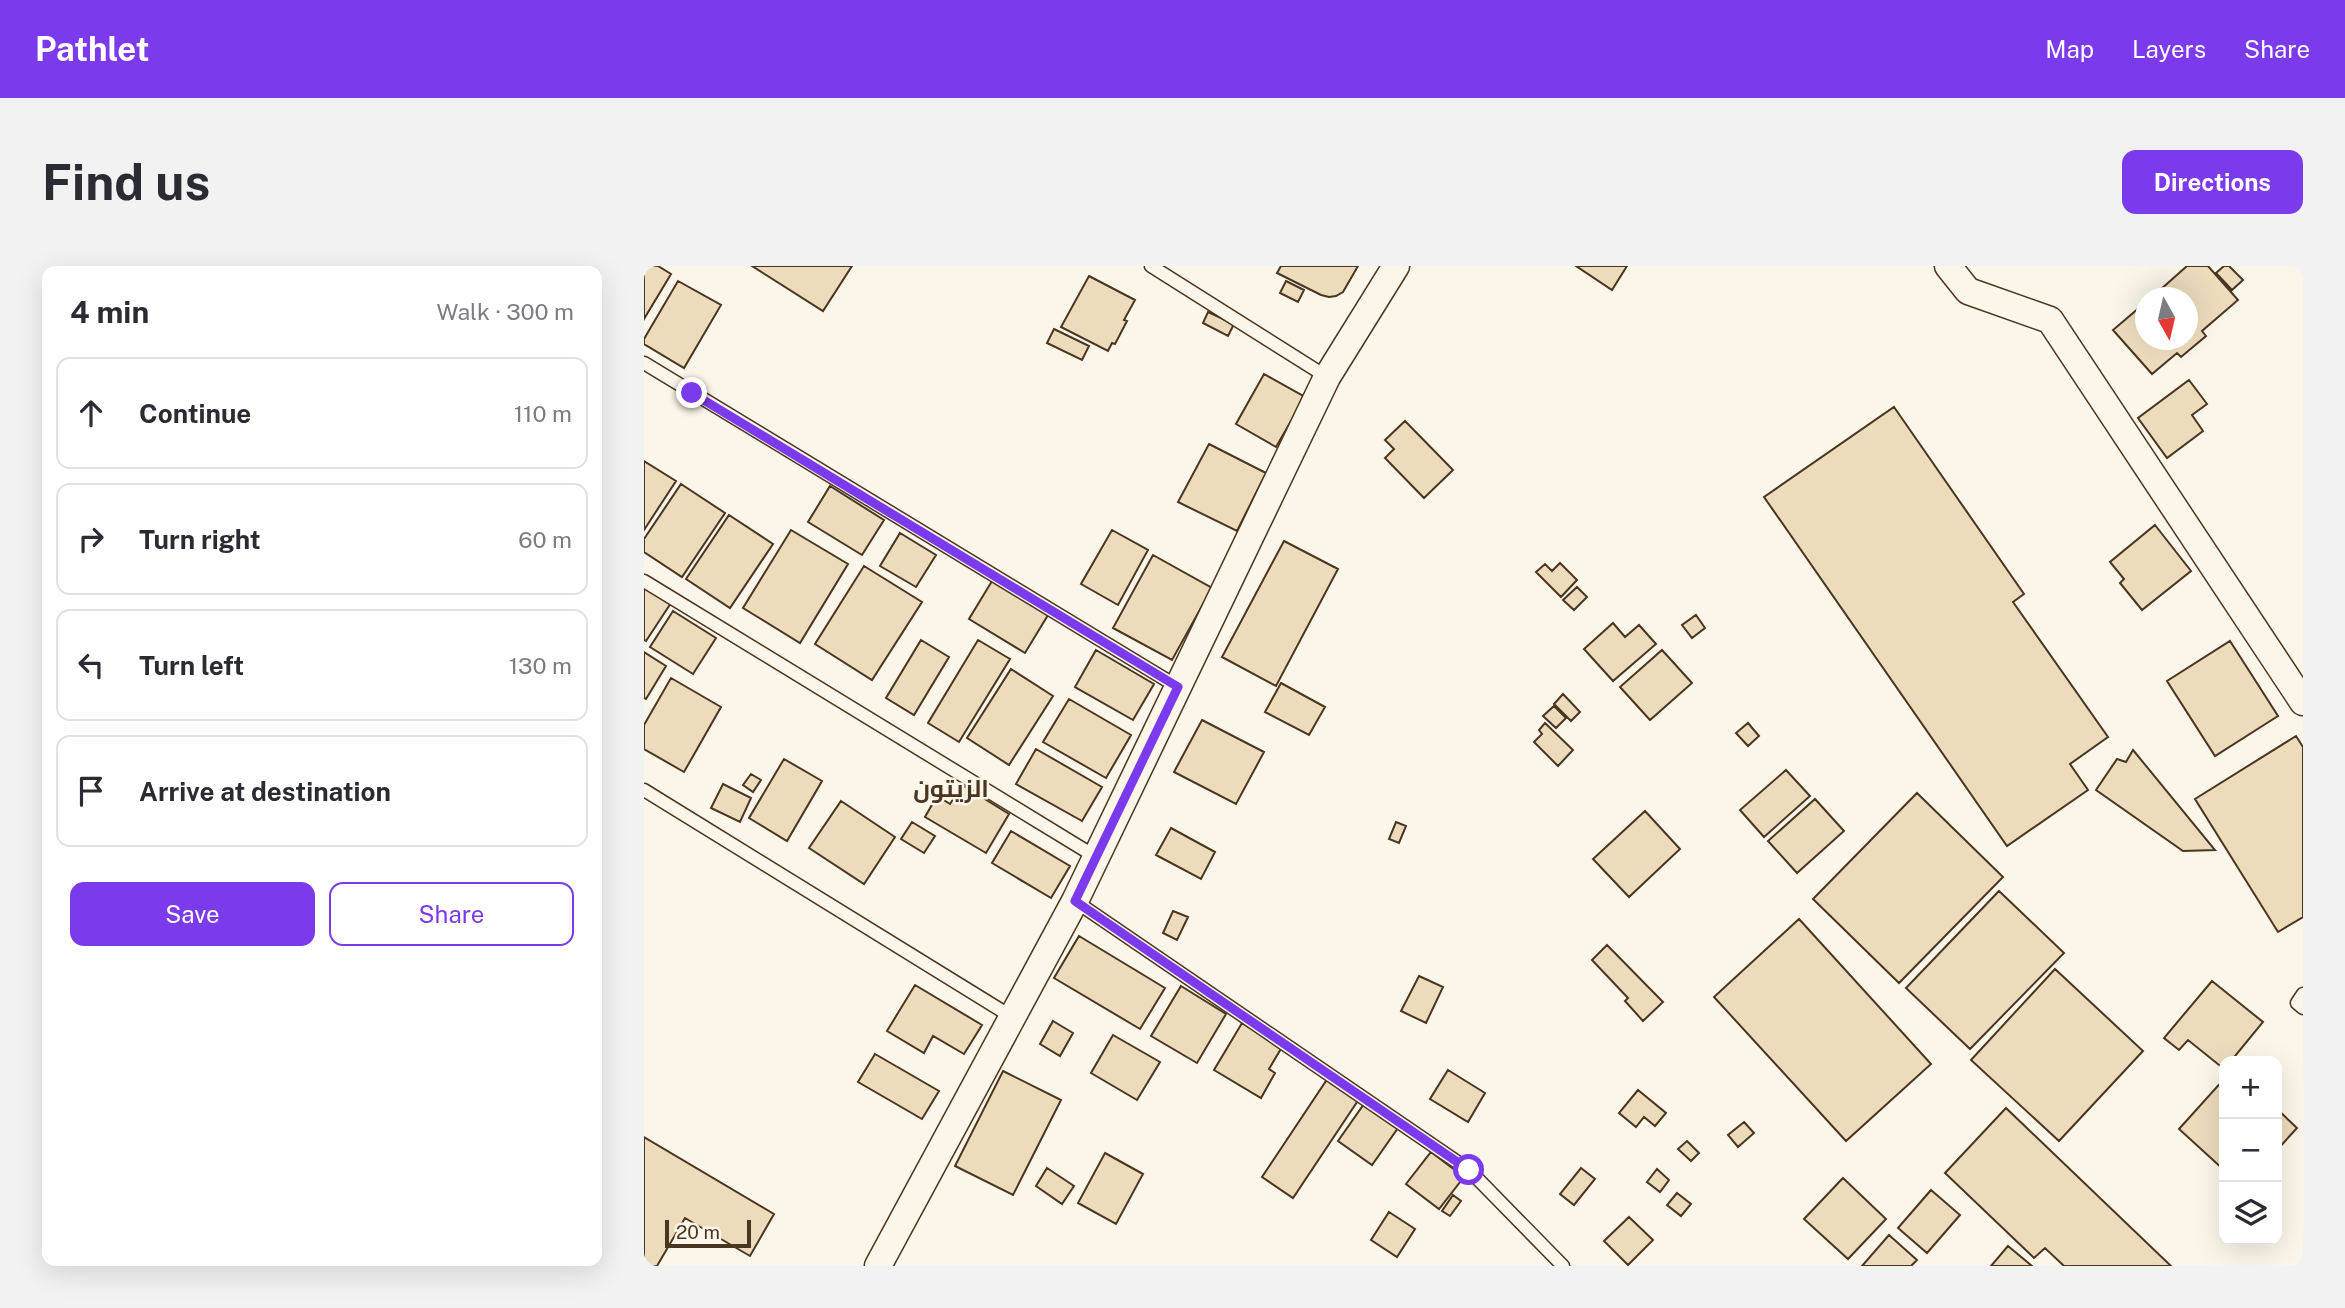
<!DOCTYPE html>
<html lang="en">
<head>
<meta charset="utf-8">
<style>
  :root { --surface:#fff; --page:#f2f2f3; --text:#2b2b33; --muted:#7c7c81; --line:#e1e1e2; --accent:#7c3aed }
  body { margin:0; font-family:"Public Sans",Cairo,sans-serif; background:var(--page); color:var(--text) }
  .controls { position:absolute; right:21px; bottom:21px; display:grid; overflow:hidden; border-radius:14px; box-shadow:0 7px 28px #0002 }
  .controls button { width:63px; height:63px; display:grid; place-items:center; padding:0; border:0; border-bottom:2px solid var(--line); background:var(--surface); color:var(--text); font:35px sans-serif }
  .compass { position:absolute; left:1491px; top:21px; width:63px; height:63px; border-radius:50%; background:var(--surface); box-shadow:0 7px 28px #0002; rotate:172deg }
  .scale { position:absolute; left:21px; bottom:18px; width:86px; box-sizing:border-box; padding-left:7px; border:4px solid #4a3520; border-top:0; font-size:19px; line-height:24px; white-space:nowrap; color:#4a3520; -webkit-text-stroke:5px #fbf6e9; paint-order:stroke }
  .stop { position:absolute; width:21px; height:21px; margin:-16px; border:5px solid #7c3aed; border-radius:50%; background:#fff }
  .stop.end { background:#7c3aed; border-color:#fff; box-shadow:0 2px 7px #0008 }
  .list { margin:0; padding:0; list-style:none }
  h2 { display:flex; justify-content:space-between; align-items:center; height:91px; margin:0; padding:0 28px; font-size:30px }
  h2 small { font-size:23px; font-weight:400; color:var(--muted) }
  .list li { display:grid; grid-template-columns:46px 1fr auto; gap:21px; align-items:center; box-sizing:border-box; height:112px; margin:0 14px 14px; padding:0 14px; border:2px solid var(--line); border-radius:14px }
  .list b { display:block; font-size:26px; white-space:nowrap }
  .list em { font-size:23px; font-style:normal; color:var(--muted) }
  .actions { display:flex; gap:14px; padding:21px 28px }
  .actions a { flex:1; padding:16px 0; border:2px solid var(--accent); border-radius:14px; text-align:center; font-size:24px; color:var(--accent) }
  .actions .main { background:var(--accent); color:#fff }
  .icon { flex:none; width:38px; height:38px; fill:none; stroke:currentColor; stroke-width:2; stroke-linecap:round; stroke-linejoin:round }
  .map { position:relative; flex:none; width:1659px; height:1000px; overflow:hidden; border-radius:14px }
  header { display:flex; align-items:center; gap:42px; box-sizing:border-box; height:98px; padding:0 35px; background:var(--accent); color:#fff }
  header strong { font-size:33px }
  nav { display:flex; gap:38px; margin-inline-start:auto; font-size:24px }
  .intro { display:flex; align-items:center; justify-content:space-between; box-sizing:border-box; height:168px; padding:0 42px }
  h1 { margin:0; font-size:49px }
  .button { padding:18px 32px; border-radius:14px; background:var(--accent); color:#fff; font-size:24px; font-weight:700 }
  main { display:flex; gap:42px; padding:0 42px }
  aside { flex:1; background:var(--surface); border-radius:14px; box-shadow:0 7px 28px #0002 }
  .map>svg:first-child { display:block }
</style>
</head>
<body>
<header>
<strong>Pathlet</strong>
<nav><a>Map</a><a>Layers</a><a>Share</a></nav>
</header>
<div class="intro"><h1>Find us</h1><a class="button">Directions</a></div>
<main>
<aside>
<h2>4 min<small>Walk · 300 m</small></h2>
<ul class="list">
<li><svg class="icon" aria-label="ahead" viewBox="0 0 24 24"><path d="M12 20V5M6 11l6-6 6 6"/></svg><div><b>Continue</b></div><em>110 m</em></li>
<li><svg class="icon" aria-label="right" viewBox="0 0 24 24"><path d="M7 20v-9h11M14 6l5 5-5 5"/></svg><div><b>Turn right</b></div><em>60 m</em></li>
<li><svg class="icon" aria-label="left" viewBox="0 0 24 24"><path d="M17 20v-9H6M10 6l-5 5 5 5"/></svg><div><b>Turn left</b></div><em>130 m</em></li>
<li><svg class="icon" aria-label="arrive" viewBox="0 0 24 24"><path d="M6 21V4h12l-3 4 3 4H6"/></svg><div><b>Arrive at destination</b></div></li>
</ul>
<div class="actions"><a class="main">Save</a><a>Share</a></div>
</aside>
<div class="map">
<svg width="1659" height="1000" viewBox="0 0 1659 1000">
  <rect width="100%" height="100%" fill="#fbf6e9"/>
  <path fill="#ecdcbc" stroke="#4a3520" stroke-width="2" d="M0 0H14L27 8 0 53Z
    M108 0H208L179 45Z
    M637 0H714L699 26 692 30 685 31 677 29 633 7Z
    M932 0H983L968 24Z
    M1543 0H1564L1594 34 1558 65 1562 70 1537 91 1533 87 1508 108 1469 64 1502 36V74H1544V32H1507Z
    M1580 0H1585L1599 14 1588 24 1572 7Z
    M445 10 491 34 480 54 483 55 471 78 468 77 464 85 417 61Z
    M34 15 77 39 40 102 0 78V73Z
    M642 15 660 24 654 36 636 27Z
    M564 46 590 58 584 70 559 57Z
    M410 63 445 80 438 94 403 77Z
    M620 108 661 131 632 181 592 158Z
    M1545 114 1563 138 1548 149 1559 165 1523 192 1494 152Z
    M1250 141 1380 328 1369 336 1464 471 1426 498 1444 524 1363 580 1120 231Z
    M761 155 809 204 780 232 741 192 750 183 741 174Z
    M565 178 622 207 593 265 534 236Z
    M0 195 32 215 0 264Z
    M37 218 81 247 38 311 0 286V273Z
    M186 220 240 254 218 289 164 256Z
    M85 249 129 278 86 342 42 313Z
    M1511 259 1547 305 1498 344 1476 317 1480 313 1466 296Z
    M147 264 204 298 156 377 99 342Z
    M468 264 504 284 474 339 437 318Z
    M256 267 292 289 272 321 236 300Z
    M640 275 694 303 632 420 578 391Z
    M509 289 568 322 528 394 469 362Z
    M916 297 933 314 917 331 892 306 901 298 908 305Z
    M220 300 278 336 228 414 171 378Z
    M348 315 404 349 381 387 325 353Z
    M0 319 27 337 2 375 0 374Z
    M933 321 943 331 930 344 919 334Z
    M29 345 72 372 49 408 6 381Z
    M1052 349 1061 362 1048 372 1038 359Z
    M969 357 981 371 995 359 1012 378 969 415 940 383Z
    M277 374 305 391 270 449 242 432Z
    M334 374 366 393 315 476 284 457Z
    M1586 375 1634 450 1571 490 1523 415Z
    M452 384 510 418 489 454 431 421Z
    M1018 384 1048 417 1006 454 976 421Z
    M0 386 22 400 2 433 0 432Z
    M367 403 409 430 365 499 323 472Z
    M27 412 77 441 40 506 0 483V459Z
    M637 417 681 441 665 469 621 446Z
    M919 428 936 446 927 455 910 438Z
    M425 433 487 469 462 512 399 476Z
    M910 440 922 452 912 462 899 450Z
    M558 454 620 486 592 538 530 506Z
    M901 457 929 484 914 500 890 476 898 468 895 464Z
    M1104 457 1115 470 1104 480 1092 467Z
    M1652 470 1659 481V651L1634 666 1551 533Z
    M392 483 458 521 438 555 372 518Z
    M1489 484 1571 584 1539 585 1452 524 1473 493 1482 496Z
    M140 493 178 515 143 575 105 552Z
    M1142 504 1166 530 1120 571 1096 544Z
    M107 508 117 514 109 526 99 519Z
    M79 518 107 532 96 556 67 542Z
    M318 519 365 548 342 587 281 551 293 530 306 538Z
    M1273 527 1359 611 1255 717 1169 633Z
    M1171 533 1200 565 1153 607 1124 575Z
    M197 535 251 571 220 618 165 582Z
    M1001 545 1036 583 985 631 949 593Z
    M268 556 291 570 280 587 257 573Z
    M752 556 762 560 755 577 745 573Z
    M527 562 571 586 557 613 512 589Z
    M367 565 426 600 407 632 348 597Z
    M1355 625 1420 687 1326 783 1262 722Z
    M529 645 544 651 533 674 519 667Z
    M1155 653 1287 798 1202 875 1070 731Z
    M435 670 521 722 496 763 410 712Z
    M963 679 1019 736 999 755 981 735 984 732 948 694Z
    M1411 703 1499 785 1415 875 1327 794Z
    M775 710 799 721 782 757 757 745Z
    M1568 715 1619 756 1587 795H1580V803L1544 774 1535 784 1520 772Z
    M271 719 338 759 320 788 289 770 280 787 243 765Z
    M537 720 582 748 553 797 507 770Z
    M409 755 429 767 416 790 396 778Z
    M598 757 638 781 625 803 631 807 617 832 570 804Z
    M469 769 516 796 493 834 447 807Z
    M231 788 295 825 278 853 214 816Z
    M804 804 841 827 824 856 786 833Z
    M359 805 417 834 369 929 311 900Z
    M684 812 715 833 649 932 618 911Z
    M1580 813V904L1535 863Z
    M994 824 1022 847 1011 860 1000 851 992 861 975 847Z
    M720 838 754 862 728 899 694 875Z
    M1362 842 1527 1000H1420L1401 982 1390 992 1301 907Z
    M1633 843 1653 862 1633 884Z
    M1100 856 1110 867 1094 881 1084 869Z
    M0 871 130 948 106 990 41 952 13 1000H0Z
    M1043 875 1055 887 1047 895 1034 883Z
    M787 886 820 911 795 943 762 918Z
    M461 887 499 908 472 958 434 937Z
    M403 902 430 920 418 938 392 920Z
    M937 902 951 913 930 939 916 928Z
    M1013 903 1025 914 1016 926 1003 916Z
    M1199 912 1242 953 1204 993 1160 953Z
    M1287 924 1316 949 1283 987 1254 962Z
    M1033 927 1047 938 1037 950 1023 939Z
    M809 929 817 935 806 950 798 945Z
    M745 946 771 963 753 991 727 974Z
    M985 951 1009 974 984 999 960 975Z
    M1245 969 1273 994 1267 1000H1218Z
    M1364 980 1388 1000H1347Z"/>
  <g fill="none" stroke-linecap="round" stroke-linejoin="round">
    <defs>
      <path id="lane" d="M507 0 683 111
        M0 97 534 421
        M0 315 452 591
        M0 524 368 751
        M431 635 825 904 919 1000
        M1659 728 1653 737 1659 742"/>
      <path id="street" d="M1304 0 1324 25 1406 54 1659 436
        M234 1000 431 635 683 111 752 0"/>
    </defs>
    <use href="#lane" stroke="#4a3520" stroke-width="15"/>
    <use href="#street" stroke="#4a3520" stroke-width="29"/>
    <use href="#lane" stroke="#fbf6e9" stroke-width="12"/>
    <use href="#street" stroke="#fbf6e9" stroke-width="26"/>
  </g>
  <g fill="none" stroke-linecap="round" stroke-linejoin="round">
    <path stroke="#7c3aed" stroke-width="9" d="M48 127 534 421 431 635 825 904"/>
  </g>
  <g text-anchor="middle" stroke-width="5" stroke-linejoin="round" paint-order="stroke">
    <g font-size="24" font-weight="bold" fill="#4a3520" stroke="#fbf6e9">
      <text x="307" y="531">الزيتون</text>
    </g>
  </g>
</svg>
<div class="controls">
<button>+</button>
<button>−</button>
<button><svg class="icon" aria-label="layers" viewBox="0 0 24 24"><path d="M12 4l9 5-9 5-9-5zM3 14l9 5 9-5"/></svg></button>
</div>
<svg class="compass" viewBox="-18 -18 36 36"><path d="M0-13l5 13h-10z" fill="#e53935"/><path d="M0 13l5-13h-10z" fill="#7c7c81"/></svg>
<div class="scale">20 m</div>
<div class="stop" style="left:825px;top:904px"></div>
<div class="stop end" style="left:48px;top:127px"></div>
</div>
</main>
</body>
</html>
